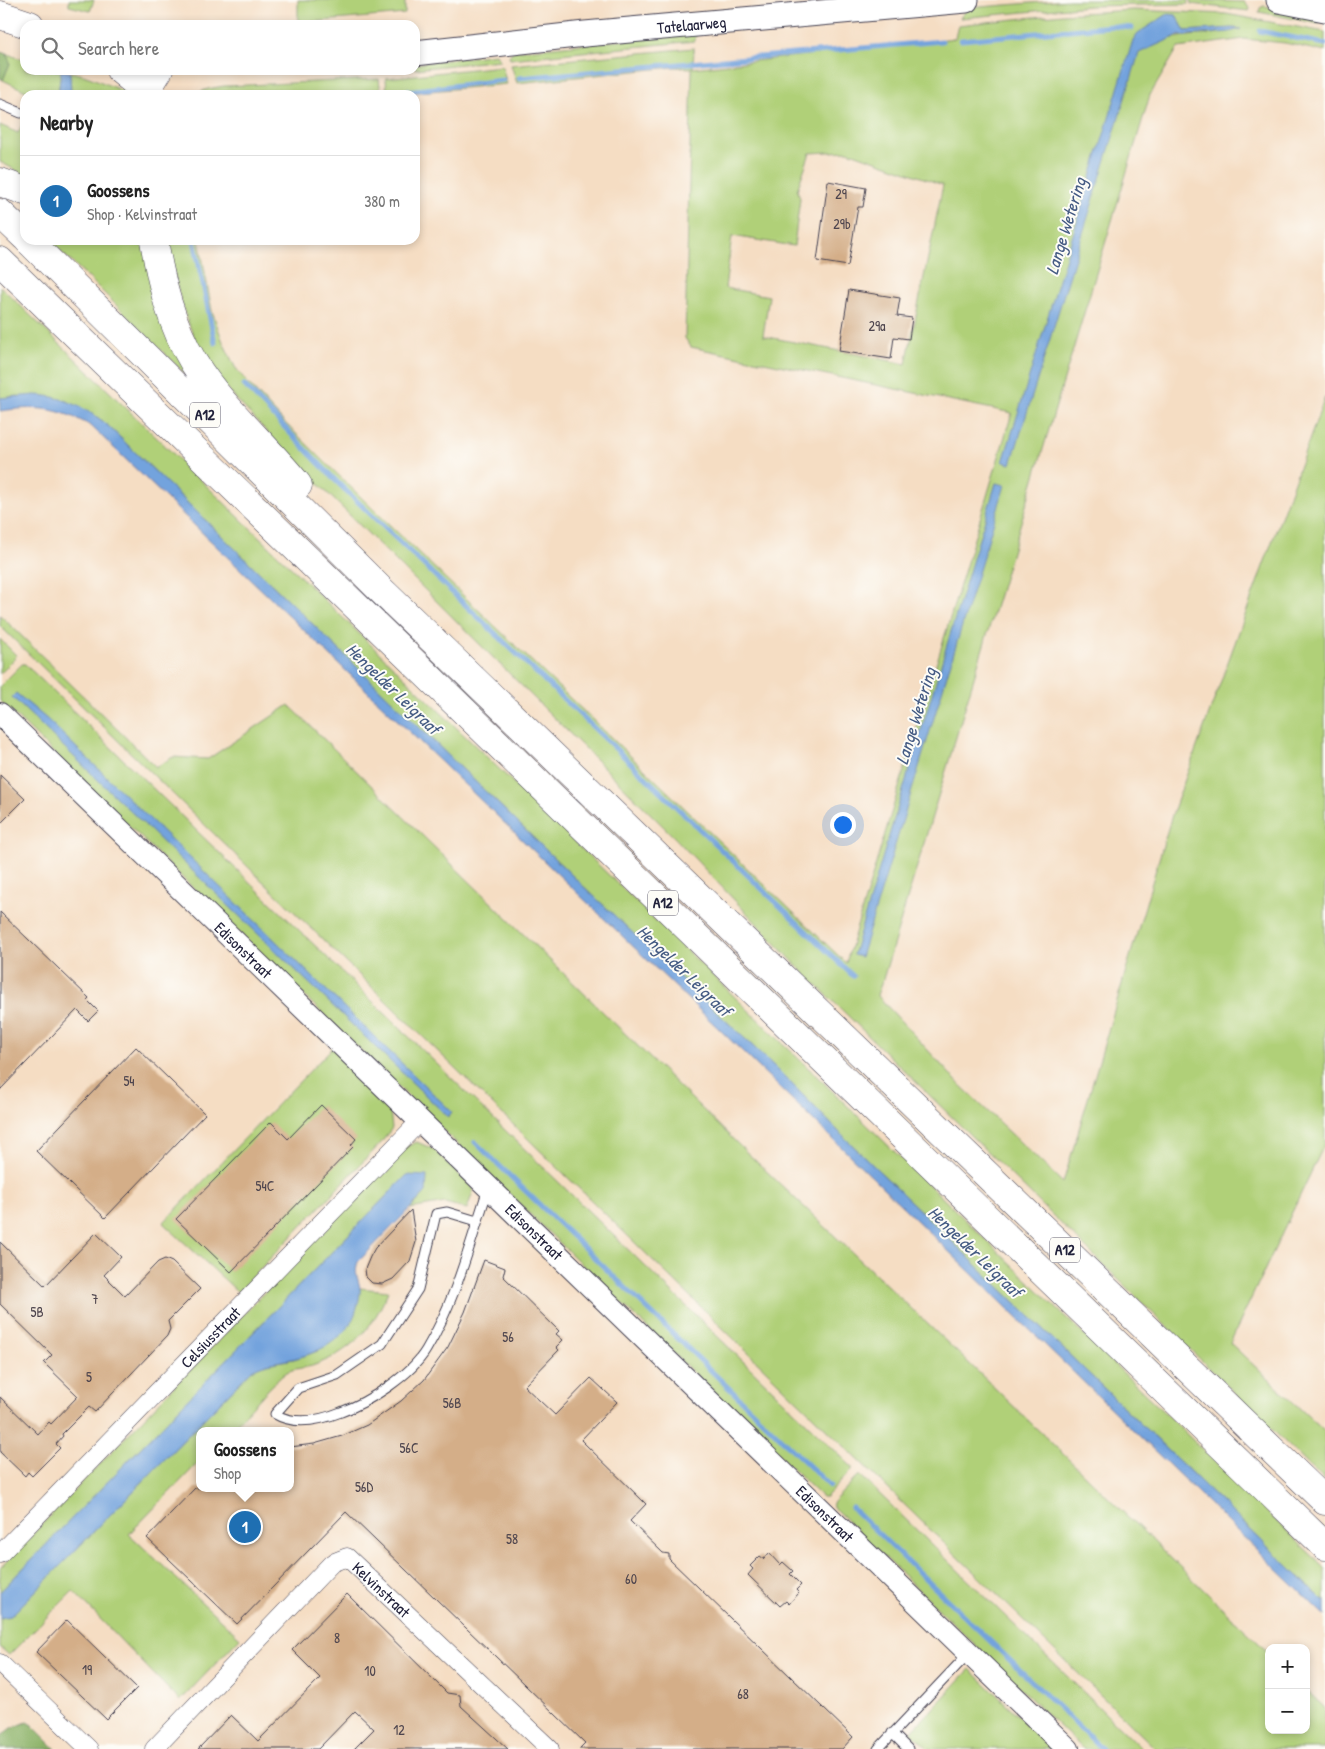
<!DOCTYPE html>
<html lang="en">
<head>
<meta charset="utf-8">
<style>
  :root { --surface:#fff; --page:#f6f6f6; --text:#222; --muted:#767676; --line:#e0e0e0; --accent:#1f6fb2 }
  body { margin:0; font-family:"Patrick Hand",sans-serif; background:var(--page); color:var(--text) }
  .controls { position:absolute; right:15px; bottom:15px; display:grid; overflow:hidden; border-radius:10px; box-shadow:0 2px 8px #0003 }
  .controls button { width:45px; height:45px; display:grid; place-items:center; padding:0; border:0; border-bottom:1px solid var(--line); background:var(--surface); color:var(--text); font:25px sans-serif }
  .you { position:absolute; left:842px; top:824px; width:18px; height:18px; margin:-12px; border:4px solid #fff; border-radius:50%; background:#1a73e8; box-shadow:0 0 0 8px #1a73e833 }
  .badge { display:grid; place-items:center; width:32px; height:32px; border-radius:50%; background:var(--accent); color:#fff; font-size:16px; font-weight:700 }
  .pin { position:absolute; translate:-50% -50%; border:2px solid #fff; box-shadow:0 1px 5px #0006 }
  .popup { position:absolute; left:196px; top:1427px; width:98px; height:65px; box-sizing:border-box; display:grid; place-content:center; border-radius:10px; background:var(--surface); filter:drop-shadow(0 1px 4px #0005); font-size:16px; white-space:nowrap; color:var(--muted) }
  .popup b { font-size:19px; color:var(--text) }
  .popup::after { content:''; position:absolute; left:50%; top:100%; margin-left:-10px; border:10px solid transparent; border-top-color:var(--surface) }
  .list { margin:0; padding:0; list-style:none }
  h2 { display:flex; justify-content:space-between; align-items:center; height:65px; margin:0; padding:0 20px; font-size:21px }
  h2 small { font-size:16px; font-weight:400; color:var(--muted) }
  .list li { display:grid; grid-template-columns:32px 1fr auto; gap:15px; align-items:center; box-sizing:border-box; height:90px; padding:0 20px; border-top:1px solid var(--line) }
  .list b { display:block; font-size:19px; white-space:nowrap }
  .list p { margin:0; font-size:16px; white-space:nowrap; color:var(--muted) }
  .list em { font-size:16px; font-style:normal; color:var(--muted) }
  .icon { flex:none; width:28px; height:28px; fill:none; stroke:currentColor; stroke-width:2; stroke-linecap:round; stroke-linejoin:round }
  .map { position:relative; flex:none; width:1325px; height:1749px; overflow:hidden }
  .search { position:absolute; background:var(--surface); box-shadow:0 2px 8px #0003; left:20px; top:20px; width:400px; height:55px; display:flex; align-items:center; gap:12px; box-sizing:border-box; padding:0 18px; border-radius:15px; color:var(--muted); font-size:19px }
  .panel { position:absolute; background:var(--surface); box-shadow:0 2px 8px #0003; left:20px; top:90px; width:400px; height:155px; border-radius:15px }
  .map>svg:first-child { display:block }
</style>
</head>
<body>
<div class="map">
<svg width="1325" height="1749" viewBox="0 0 1325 1749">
  <rect width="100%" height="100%" fill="#fdfcf7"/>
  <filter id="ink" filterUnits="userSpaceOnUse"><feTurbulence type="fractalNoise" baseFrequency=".02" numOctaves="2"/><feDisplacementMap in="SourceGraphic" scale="10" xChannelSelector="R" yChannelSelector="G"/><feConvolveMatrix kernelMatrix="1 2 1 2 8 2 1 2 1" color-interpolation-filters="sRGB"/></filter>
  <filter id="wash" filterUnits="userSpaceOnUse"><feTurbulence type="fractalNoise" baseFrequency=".0096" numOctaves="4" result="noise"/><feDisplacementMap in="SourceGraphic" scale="20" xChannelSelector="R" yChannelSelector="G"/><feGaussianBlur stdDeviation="1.12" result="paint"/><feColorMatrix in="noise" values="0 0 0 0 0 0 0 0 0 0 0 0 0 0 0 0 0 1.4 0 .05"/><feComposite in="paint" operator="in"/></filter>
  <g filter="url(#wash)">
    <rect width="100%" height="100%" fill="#f5ddc3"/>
    <path fill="#b0d078" stroke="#69795a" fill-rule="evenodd" d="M69 0H94L90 11 69 6Z
      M298 0H405V14L298 23Z
      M1069 0H1189L1188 4 1089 6 960 18 968 8Z
      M1191 0 1245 2 1250 8 1249 11 1191 4Z
      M1264 6 1320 17 1319 24 1259 12 1260 8Z
      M1134 10 1226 14 1325 32V52L1285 43 1244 39 1178 48 1150 95 883 979 877 995 960 1085 1063 1183 1172 815 1325 397V1143L1230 1343 1325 1432V1481L802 971 676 839 274 440C255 418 232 397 215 373 187 334 175 287 168 240H199L212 311 223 342 235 367 246 381 281 419 371 507 846 963 1012 413 691 347 685 338 692 68 674 67 517 83 511 65 694 48 693 68 955 38 958 25 1063 14ZM1176 15 1185 31 1238 28C1218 37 1186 33 1161 41L1140 32ZM848 151 943 185 906 364 763 336 769 296 725 288 732 236 794 246 800 198 797 190 810 153Z
      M696 33 695 41 510 59 509 56 513 51Z
      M7 54 25 60V70L61 71 58 95H34L3 80 10 63Z
      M496 54 500 60 415 69V64Z
      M502 66 507 84 387 95 386 78Z
      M70 72C91 75 109 87 130 93V95H71Z
      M379 79 381 95H192L208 89 224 86Z
      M25 119V175L0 162V125L18 133Z
      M48 240H149L205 394 86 275Z
      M0 286 1325 1568V1602L847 1140 777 1069 581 884 104 422 87 410 18 396 0 398Z
      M0 615 156 767 173 757 208 759 289 705 740 1146 975 1369 1269 1653V1730H1306V1690L1325 1708V1749H1156L0 626Z
      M0 639 16 655 15 658 0 674Z
      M22 664H25L852 1467V1470L826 1497H822L0 701V686Z
      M333 1047 389 1101 392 1128 381 1143 238 1292 163 1223Z
      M417 1142 433 1149 474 1189 467 1209 445 1203 410 1209 426 1192 407 1175 0 1592V1568L403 1148Z
      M360 1288 388 1291C374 1328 350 1353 312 1366 305 1368 296 1368 289 1371 279 1375 241 1420 230 1431H200V1461L129 1534 240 1638 180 1701 73 1591 9 1655 0 1647V1618L11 1616 252 1370 260 1365 294 1359 318 1351 354 1315Z
      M858 1476H861L1142 1749H1083L833 1507 832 1503Z
      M970 1669 1053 1749H929L911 1732Z"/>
    <path fill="#8cb268" stroke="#576a52" d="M0 52 7 54 10 63 3 80 0 78Z
      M27 1722 32 1725 56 1749H0V1737L12 1728Z"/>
    <path fill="#73a3dd" stroke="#4a628c" d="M1168 14 1176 15 1185 31 1231 28 1241 29 1229 32 1177 36 1139 53 1011 464 1003 462 1133 40 1138 33Z
      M61 71 70 72 71 95H58Z
      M35 395C62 396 82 406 104 422L581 884 777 1069 847 1140 1325 1602V1616L742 1051 91 426C58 407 36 406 0 411V398Z
      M996 483 1005 485 861 957 853 955Z
      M16 693 48 720 452 1112 448 1117 12 697Z
      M407 1175 427 1176 426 1192 358 1262C354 1273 358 1277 360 1288 361 1295 357 1307 355 1314 346 1339 317 1354 292 1359 278 1362 264 1363 252 1370L11 1616 0 1618V1592Z"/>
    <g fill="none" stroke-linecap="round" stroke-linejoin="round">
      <path stroke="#73a3dd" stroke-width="5" d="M1260 31 1325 44
        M961 40 1112 26 1132 28
        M519 78 942 41
        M390 93 503 80
        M247 95H270
        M194 240 215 343
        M244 385 337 482 853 976
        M475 1142 830 1486
        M852 1508 1102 1749"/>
    </g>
    <g id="blocks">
      <path fill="#d4ae88" d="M828 181 866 188 863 207H858L848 266 817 261Z
        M849 290 900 298 897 316 912 318 909 339 894 337 891 359 839 351Z
        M0 775 25 799 0 824Z
        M0 912 89 998 87 1000 98 1011 88 1021 77 1010 0 1090Z
        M136 1047 205 1114 105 1218 36 1151Z
        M321 1105 356 1139 351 1145 353 1147 231 1272 176 1219 271 1122 288 1139Z
        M411 1210 416 1242 410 1261 393 1279 382 1284 372 1283 366 1277 365 1269 370 1257 375 1248Z
        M96 1233 121 1257 104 1275 125 1296 158 1262 165 1259 172 1262 200 1289 168 1321 170 1329 167 1336 95 1412 89 1407 62 1434 63 1436 56 1444 60 1448 32 1476 28 1472 25 1476 0 1452V1397L38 1434 49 1422 51 1424 78 1396 44 1363 52 1355 0 1304V1242L45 1286Z
        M484 1260 505 1268 503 1276 559 1331 556 1334 563 1340 556 1347 559 1350 524 1386 555 1415 591 1378 617 1402 581 1440 646 1504 630 1521 663 1553 669 1554V1559L853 1737 842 1749H579L585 1743 346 1512 237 1624 147 1538 195 1488H290V1447L314 1444 342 1436 367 1425 401 1401 424 1380 448 1347 465 1312Z
        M769 1553 780 1565 783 1562 793 1571 790 1574 801 1585 796 1590 799 1593 789 1604 786 1601 780 1606 748 1575 753 1569 750 1566 760 1556 764 1559Z
        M347 1594 447 1693 460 1695 461 1706 508 1749H354L374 1729 355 1711 318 1749H198L231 1715 258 1741 320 1678 292 1650Z
        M67 1620 137 1688 106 1719 36 1652Z"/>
    </g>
  </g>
  <g filter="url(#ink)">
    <use href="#blocks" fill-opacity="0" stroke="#423e4f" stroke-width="1"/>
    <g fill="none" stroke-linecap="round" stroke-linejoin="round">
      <defs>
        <path id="service" d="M0 104 21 113
          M477 1221 447 1212 436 1214 418 1289 382 1344 337 1375 298 1388 275 1414C295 1426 321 1420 341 1412 369 1402 411 1375 426 1350 456 1300 470 1243 488 1189
          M892 1733 908 1749
          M878 1749 968 1654"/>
        <g id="minor">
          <path id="s1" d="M0 1554 421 1120"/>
          <path d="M0 1663 89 1749"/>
          <path id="s2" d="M154 1749 332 1563 347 1557 550 1749"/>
        </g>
        <g id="tertiary">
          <path id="s3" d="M0 714 1068 1749"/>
        </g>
        <g id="secondary">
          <path d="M1279 0 1325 9"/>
          <path id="s4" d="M415 53 585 34 966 0"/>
        </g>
        <path id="primary" d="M0 15 30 25"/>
        <path id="motorway" d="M120 70 148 93
          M147 95 149 86 159 70
          M0 182 25 191
          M0 213 25 237
          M28 240 381 590 1325 1501
          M154 240C161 283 171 325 194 363 222 408 265 444 298 485
          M0 261 1325 1546"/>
      </defs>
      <use href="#service" stroke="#423e4f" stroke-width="11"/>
      <use href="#minor" stroke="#423e4f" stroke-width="19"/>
      <use href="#tertiary" stroke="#423e4f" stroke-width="24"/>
      <use href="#secondary" stroke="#423e4f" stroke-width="27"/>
      <use href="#primary" stroke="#423e4f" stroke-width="29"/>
      <use href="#motorway" stroke="#423e4f" stroke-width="29"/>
      <use href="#service" stroke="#fff" stroke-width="9"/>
      <use href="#minor" stroke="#fff" stroke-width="18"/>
      <use href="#tertiary" stroke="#fff" stroke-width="22"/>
      <use href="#secondary" stroke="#fff" stroke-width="25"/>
      <use href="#primary" stroke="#fff" stroke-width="28"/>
      <use href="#motorway" stroke="#fff" stroke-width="28"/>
    </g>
  </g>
  <g text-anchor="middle" stroke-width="4" stroke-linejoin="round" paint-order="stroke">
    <g font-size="14" fill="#4e454e">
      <text x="841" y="199">29</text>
      <text x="842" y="229">29b</text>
      <text x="877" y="331">29a</text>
      <text x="129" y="1086">54</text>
      <text x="265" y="1191">54C</text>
      <text x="95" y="1304">7</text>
      <text x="37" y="1317">5B</text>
      <text x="508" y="1342">56</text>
      <text x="89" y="1382">5</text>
      <text x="452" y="1408">56B</text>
      <text x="409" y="1453">56C</text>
      <text x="364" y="1492">56D</text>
      <text x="512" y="1544">58</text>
      <text x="631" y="1584">60</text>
      <text x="337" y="1643">8</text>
      <text x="87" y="1675">19</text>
      <text x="370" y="1676">10</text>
      <text x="743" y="1699">68</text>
      <text x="399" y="1735">12</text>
    </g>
    <g fill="#fdfcf7" stroke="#646373" stroke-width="1">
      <rect x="190" y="402.5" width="30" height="25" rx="4"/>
      <rect x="648" y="890.5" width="30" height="25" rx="4"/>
      <rect x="1050" y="1237.5" width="30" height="25" rx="4"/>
    </g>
    <g font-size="15" font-weight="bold" fill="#22223b">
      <text x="205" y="420">A12</text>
      <text x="663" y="908">A12</text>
      <text x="1065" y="1255">A12</text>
    </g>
    <g font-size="16" fill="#22223b" stroke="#fdfcf7">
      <text dy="6" stroke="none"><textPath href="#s4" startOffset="278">Tatelaarweg</textPath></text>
      <text dy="6" stroke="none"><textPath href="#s3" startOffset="339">Edisonstraat</textPath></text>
      <text dy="6" stroke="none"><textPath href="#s3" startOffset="744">Edisonstraat</textPath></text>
      <text dy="6" stroke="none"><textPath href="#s1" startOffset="302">Celsiusstraat</textPath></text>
      <text dy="6" stroke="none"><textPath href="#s3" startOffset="1149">Edisonstraat</textPath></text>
      <text dy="6" stroke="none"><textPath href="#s2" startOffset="321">Kelvinstraat</textPath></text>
    </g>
    <g font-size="18" font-style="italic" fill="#465c84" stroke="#fdfcf7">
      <text transform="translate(1066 226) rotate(-73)" y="6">Lange Wetering</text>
      <text transform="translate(393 689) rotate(44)" y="6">Hengelder Leigraaf</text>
      <text transform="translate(916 716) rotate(-73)" y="6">Lange Wetering</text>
      <text transform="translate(684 971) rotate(44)" y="6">Hengelder Leigraaf</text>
      <text transform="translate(975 1252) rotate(44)" y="6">Hengelder Leigraaf</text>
    </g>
  </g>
</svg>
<div class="controls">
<button>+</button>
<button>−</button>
</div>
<div class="you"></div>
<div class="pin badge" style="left:245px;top:1527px">1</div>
<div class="popup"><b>Goossens</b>Shop</div>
<div class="search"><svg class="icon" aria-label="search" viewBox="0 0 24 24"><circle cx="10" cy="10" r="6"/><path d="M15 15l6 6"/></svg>Search here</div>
<section class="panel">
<h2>Nearby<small></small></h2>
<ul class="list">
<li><span class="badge">1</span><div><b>Goossens</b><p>Shop · Kelvinstraat</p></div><em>380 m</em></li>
</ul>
</section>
</div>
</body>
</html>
